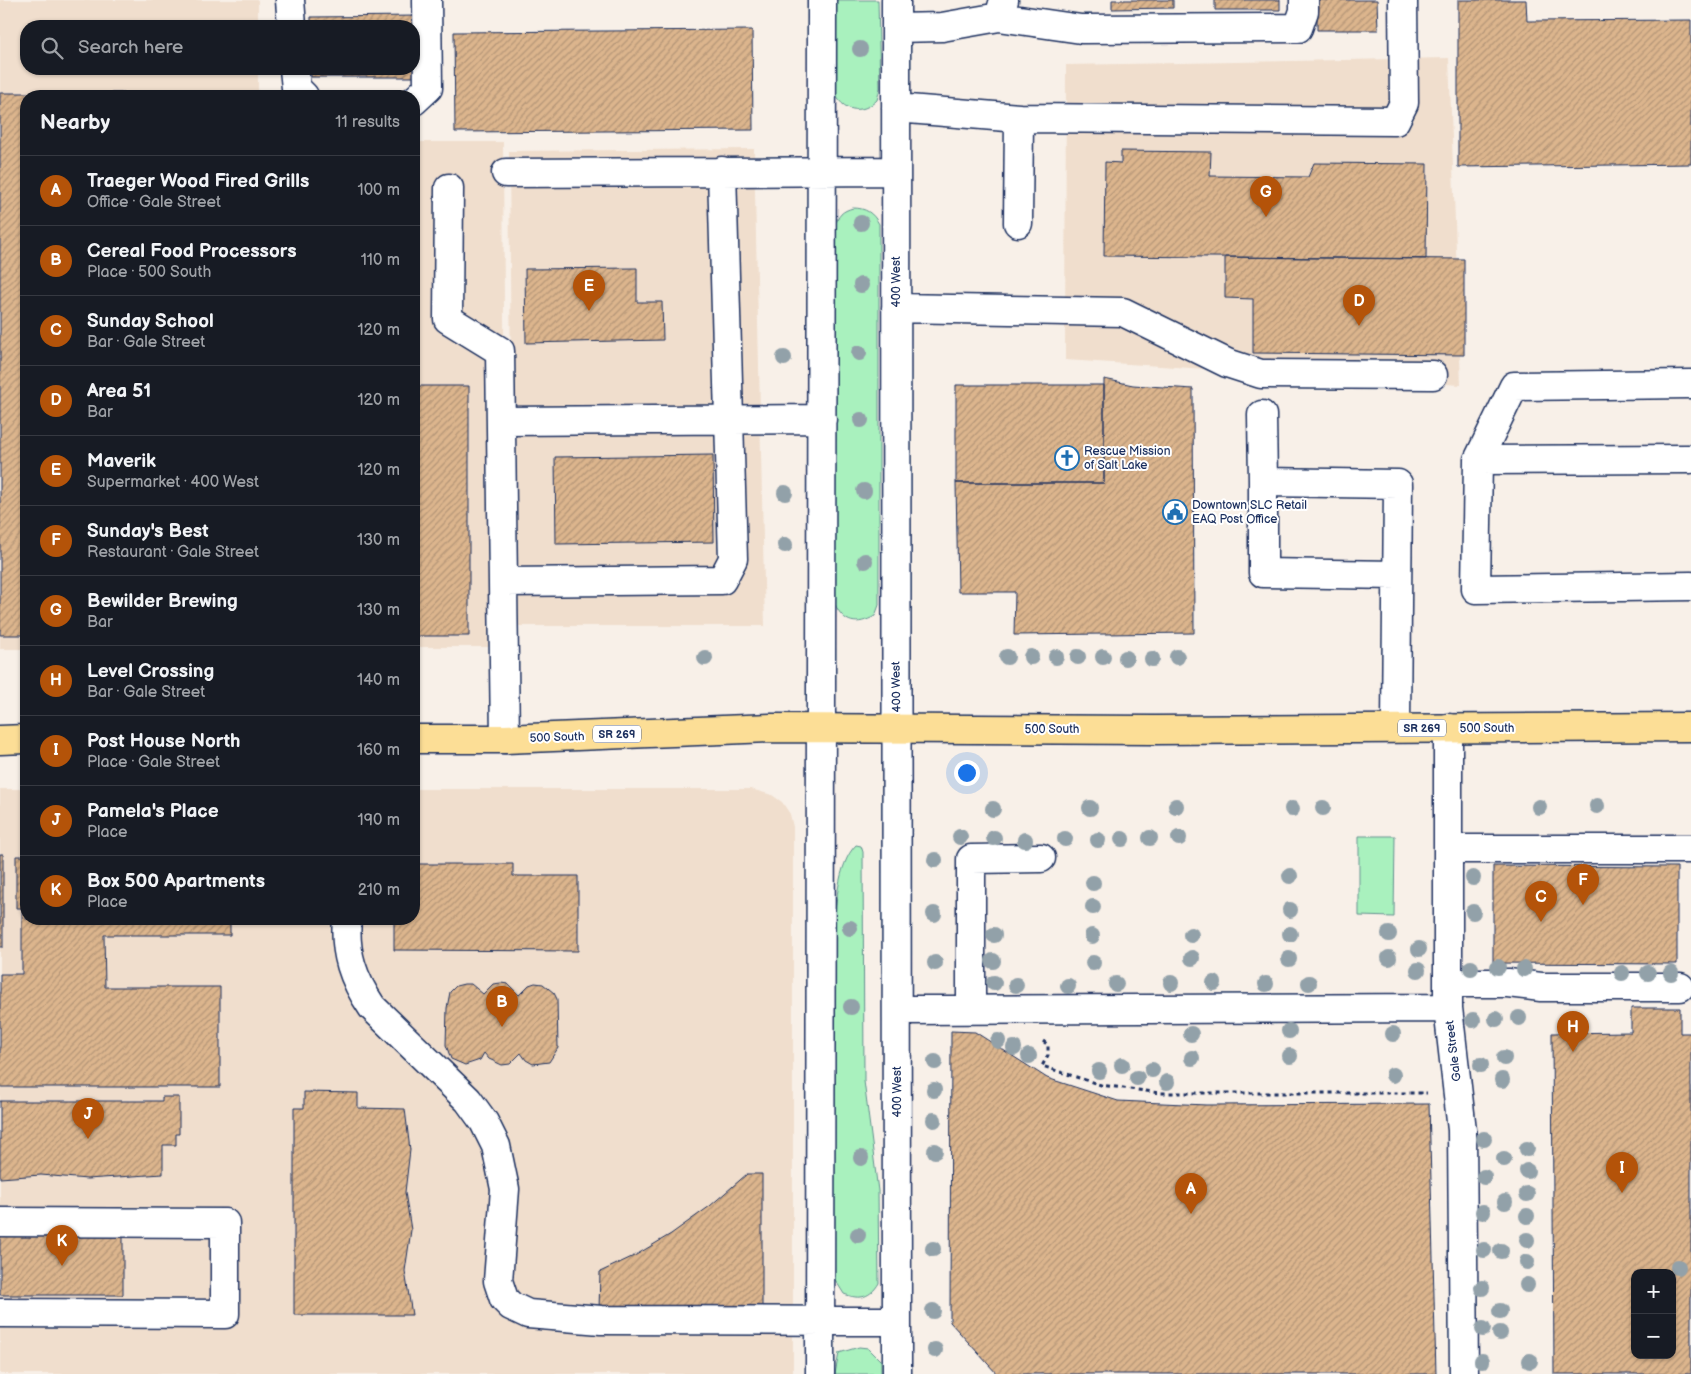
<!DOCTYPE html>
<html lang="en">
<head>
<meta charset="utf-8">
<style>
  :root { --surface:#171b24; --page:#242831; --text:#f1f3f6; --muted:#9ea1a6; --line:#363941; --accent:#b45309 }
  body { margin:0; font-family:"Balsamiq Sans",sans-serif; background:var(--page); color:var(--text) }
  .controls { position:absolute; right:15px; bottom:15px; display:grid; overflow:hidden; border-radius:10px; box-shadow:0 1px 4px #0004 }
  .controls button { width:45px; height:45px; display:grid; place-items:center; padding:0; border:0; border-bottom:1px solid var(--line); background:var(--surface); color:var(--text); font:25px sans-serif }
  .you { position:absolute; left:966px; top:772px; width:18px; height:18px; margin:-12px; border:4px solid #fff; border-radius:50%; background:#1a73e8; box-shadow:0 0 0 8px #1a73e833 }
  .badge { display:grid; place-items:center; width:32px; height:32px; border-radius:50%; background:var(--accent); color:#fff; font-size:16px; font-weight:700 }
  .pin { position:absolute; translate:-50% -41px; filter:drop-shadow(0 1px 2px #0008) }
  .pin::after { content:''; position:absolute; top:26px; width:18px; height:15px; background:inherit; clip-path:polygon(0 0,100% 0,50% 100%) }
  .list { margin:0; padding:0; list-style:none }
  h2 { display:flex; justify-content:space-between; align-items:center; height:65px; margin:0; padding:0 20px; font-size:21px }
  h2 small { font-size:16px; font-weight:400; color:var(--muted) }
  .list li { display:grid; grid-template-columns:32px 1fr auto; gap:15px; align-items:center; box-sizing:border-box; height:70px; padding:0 20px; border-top:1px solid var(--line) }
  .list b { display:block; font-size:19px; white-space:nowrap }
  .list p { margin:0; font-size:16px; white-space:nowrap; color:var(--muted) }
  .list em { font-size:16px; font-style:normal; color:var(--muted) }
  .icon { flex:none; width:28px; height:28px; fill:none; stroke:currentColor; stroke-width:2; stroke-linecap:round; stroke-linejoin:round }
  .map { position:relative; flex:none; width:1691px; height:1374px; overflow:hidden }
  .search { position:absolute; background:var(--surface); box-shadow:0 1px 4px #0004; left:20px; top:20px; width:400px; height:55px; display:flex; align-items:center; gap:12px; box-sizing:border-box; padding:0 18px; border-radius:20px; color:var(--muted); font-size:19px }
  .panel { position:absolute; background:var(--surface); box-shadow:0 1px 4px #0004; left:20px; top:90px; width:400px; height:835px; border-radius:20px }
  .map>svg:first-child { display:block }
</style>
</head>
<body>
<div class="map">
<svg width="1691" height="1374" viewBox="0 0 1691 1374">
  <defs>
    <pattern id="building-hatch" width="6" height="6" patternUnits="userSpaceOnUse" patternTransform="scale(1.25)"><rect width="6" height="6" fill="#dcb58d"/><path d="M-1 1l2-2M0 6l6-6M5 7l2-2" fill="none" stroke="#b29476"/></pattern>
  </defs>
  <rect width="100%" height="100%" fill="#f8f0e8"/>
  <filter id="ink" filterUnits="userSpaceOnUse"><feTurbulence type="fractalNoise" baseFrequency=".02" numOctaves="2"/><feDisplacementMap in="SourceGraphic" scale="10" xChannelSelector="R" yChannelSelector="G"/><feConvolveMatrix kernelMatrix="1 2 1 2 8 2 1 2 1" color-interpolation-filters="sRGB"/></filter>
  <g filter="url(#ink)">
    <path fill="#f0decd" d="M0 0H258V26H26V69H258V96H26V649H0Z
      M1449 58 1461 385 1065 360 1066 65Z
      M414 142H503L506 647H414Z
      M754 149 765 626H513L509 151Z
      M0 789H26V919H414V789H751L772 795 782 802 790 814 793 827V1374H0Z"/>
    <path fill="#a9f1be" stroke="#62908e" d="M835 0H878L880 88 877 100C862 115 842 112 834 91Z
      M853 208C866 208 873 213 879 224V605L875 616C857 626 844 624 835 604V227C838 215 842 211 853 208Z
      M1359 836H1395L1394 917 1359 916Z
      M856 845 861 846 863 852 864 1081 878 1191 879 1283C870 1298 860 1300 844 1294L834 1278 833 934C836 908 837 864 856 845Z
      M859 1347 868 1348 881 1361V1374H835L839 1353Z"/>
    <path fill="url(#building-hatch)" stroke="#1b2f5e" fill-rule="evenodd" d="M1112 0H1173V8L1112 9Z
      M1215 0H1280V10H1215Z
      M1317 0H1377L1378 30H1317Z
      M1458 0H1526L1527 21 1691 20V164L1458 167Z
      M418 16V77H311V69H414V26H311V17Z
      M752 30 753 130 455 132 454 32Z
      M0 93H248V96H26V635H0Z
      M1121 151 1211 152 1210 176 1308 177 1314 163 1427 164 1426 259 1104 256 1105 162 1121 163Z
      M1225 257 1464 259V355L1253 353V299L1225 298Z
      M637 268V302H662L663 340 526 343 525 269Z
      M1104 379 1133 385 1193 389 1194 633 1014 635 1015 592H958L956 483H1104Z
      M956 385H1104V483H956Z
      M414 386H469V636H414Z
      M713 455 714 542 556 544 555 457Z
      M0 854H3V947H0Z
      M16 856H26V919H230V935H104L105 987H220V1087H0V974H22V908H16Z
      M414 864H513V876H578V951L394 950V919H414Z
      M1493 866 1677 867V964L1493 963Z
      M501 983 508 984 519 995 529 985 535 983 543 984 554 993 557 999 558 1048 549 1062 533 1064 526 1060 521 1053 510 1064 502 1065 489 1059 484 1053 480 1060 465 1065 451 1059 446 1045 447 1008 450 992 456 986 464 984H471L483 994 493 984Z
      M1631 1008H1680V1033H1691V1374H1554L1552 1033 1631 1032ZM1635 1273H1672V1355H1635Z
      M951 1031 975 1032 1047 1078 1118 1101 1206 1105 1429 1104 1436 1374H997L950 1322Z
      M304 1092 358 1093V1108L405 1109 410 1150 405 1192 411 1230 405 1271 412 1315H294V1108H304Z
      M162 1097H179V1134H176V1145H163V1174L87 1179 41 1175 0 1178V1101H162Z
      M747 1174H762V1311L599 1310 600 1272 636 1255 671 1234 710 1206Z
      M0 1236H123V1295H0Z"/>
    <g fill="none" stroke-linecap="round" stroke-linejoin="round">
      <defs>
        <path id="minor" d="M290 0 292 26
          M896 0 897 1374
          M999 17 1081 29 1298 28 1304 11V0
          M896 28 942 27 999 17 1004 0
          M294 69 296 88 304 96
          M414 101 428 88 427 0
          M896 108 1019 118 1018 223
          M1019 118 1395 121 1404 103 1403 0
          M506 173 896 171
          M449 188 448 319 500 351 505 739
          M896 308 1123 312 1227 363 1261 374 1433 375
          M1262 415 1263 482
          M502 421 822 419
          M1691 459 1478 460 1476 589 1691 586
          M1478 460 1514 386 1691 384
          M504 582 722 580 733 559 722 171
          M1396 727 1398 484 1263 482V573L1397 575
          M1448 728V1008L1462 1130 1464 1374
          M1448 849H1691
          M347 919C344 953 353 979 372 1007L468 1100 484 1122 496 1146 505 1189 498 1281 504 1299 511 1306 528 1314 601 1320 897 1321
          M1448 983H1508L1541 987H1680
          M971 1009V859L1041 858
          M898 1010 1448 1008
          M0 1222 225 1223V1314L0 1313
          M820 1374 822 0"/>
        <path id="major" d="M414 739H505L771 728 1154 730 1691 727
          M0 740 26 739"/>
      </defs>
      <use href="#minor" stroke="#1b2f5e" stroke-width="31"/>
      <use href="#major" stroke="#1b2f5e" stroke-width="31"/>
      <path stroke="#1b2f5e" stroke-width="3" stroke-dasharray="4 4" stroke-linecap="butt" d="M1043 1041 1048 1045V1055L1042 1066 1101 1085 1160 1093H1427"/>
      <use href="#minor" stroke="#fff" stroke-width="28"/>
      <use href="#major" stroke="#fcde96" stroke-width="28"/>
    </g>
    <g fill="#92a1a9">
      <circle cx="860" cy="49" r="8"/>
      <circle cx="861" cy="223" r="8"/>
      <circle cx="861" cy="285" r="8"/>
      <circle cx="859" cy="353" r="8"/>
      <circle cx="784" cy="358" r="8"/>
      <circle cx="861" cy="420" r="8"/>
      <circle cx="864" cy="491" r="8"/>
      <circle cx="785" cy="493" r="8"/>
      <circle cx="785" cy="545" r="8"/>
      <circle cx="865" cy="561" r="8"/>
      <circle cx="1007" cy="657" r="8"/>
      <circle cx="1031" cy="657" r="8"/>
      <circle cx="1056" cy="657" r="8"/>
      <circle cx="1078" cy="657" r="8"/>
      <circle cx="1103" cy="657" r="8"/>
      <circle cx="1177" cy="657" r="8"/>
      <circle cx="705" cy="658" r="8"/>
      <circle cx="1126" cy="658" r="8"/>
      <circle cx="1152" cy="659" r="8"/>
      <circle cx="1176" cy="806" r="8"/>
      <circle cx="1597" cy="806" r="8"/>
      <circle cx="1539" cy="807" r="8"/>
      <circle cx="1090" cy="808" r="8"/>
      <circle cx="1323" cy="808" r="8"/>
      <circle cx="993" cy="809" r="8"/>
      <circle cx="1292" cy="809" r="8"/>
      <circle cx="960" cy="837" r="8"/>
      <circle cx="994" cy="838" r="8"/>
      <circle cx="1150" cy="838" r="8"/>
      <circle cx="1179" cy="838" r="8"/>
      <circle cx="1065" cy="839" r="8"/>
      <circle cx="1122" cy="839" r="8"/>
      <circle cx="1025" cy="840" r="8"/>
      <circle cx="1098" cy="840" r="8"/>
      <circle cx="935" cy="860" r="8"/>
      <circle cx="1290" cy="876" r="8"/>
      <circle cx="1473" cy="878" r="8"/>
      <circle cx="1093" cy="883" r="8"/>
      <circle cx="1093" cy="907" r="8"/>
      <circle cx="1290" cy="910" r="8"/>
      <circle cx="1473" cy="912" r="8"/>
      <circle cx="934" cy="914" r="8"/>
      <circle cx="850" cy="928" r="8"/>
      <circle cx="1290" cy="934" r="8"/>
      <circle cx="1389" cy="934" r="8"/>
      <circle cx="994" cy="935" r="8"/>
      <circle cx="1191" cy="935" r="8"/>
      <circle cx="1092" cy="936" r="8"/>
      <circle cx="1419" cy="949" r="8"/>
      <circle cx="1192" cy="958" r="8"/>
      <circle cx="1389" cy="958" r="8"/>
      <circle cx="1289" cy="959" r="8"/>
      <circle cx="993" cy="961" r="8"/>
      <circle cx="935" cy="963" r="8"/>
      <circle cx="1093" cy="963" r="8"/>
      <circle cx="1498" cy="967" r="8"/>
      <circle cx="1471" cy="968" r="8"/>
      <circle cx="1524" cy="969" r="8"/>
      <circle cx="1418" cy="970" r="8"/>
      <circle cx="1622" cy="973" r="8"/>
      <circle cx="1648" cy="973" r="8"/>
      <circle cx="1671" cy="973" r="8"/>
      <circle cx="994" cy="983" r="8"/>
      <circle cx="1171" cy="983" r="8"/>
      <circle cx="1214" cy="983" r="8"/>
      <circle cx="1309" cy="983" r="8"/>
      <circle cx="1116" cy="984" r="8"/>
      <circle cx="1266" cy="984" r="8"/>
      <circle cx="1016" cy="985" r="8"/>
      <circle cx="1068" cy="986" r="8"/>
      <circle cx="851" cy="1007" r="8"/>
      <circle cx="1519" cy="1018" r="8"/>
      <circle cx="1496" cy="1019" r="8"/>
      <circle cx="1473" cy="1020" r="8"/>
      <circle cx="1289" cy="1031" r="8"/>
      <circle cx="1191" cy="1034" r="8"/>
      <circle cx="1393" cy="1034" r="8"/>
      <circle cx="998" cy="1041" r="8"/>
      <circle cx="1014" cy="1048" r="8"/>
      <circle cx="1029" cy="1056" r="8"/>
      <circle cx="1290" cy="1056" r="8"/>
      <circle cx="1192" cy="1058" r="8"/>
      <circle cx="1504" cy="1058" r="8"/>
      <circle cx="935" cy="1062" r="8"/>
      <circle cx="1122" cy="1065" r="8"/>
      <circle cx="1481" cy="1065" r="8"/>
      <circle cx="1152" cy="1070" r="8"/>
      <circle cx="1099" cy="1071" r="8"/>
      <circle cx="1393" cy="1075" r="8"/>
      <circle cx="1137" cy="1078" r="8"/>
      <circle cx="1502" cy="1080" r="8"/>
      <circle cx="1167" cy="1082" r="8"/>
      <circle cx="934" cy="1090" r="8"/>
      <circle cx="934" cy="1120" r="8"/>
      <circle cx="1484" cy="1139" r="8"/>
      <circle cx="1527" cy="1149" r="8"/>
      <circle cx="935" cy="1151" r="8"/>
      <circle cx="861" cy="1158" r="8"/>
      <circle cx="1504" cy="1159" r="8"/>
      <circle cx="1527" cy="1171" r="8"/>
      <circle cx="1484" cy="1177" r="8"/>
      <circle cx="1527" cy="1194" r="8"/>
      <circle cx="1505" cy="1202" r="8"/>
      <circle cx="1483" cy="1212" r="8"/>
      <circle cx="1527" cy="1216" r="8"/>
      <circle cx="858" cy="1235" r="8"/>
      <circle cx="1527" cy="1240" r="8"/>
      <circle cx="933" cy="1249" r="8"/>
      <circle cx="1484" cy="1250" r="8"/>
      <circle cx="1501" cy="1251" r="8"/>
      <circle cx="1527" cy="1262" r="8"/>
      <circle cx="1678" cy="1267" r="8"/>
      <circle cx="1527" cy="1285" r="8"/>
      <circle cx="1482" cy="1288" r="8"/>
      <circle cx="933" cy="1311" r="8"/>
      <circle cx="1500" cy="1311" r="8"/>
      <circle cx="1483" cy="1329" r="8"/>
      <circle cx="1500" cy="1333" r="8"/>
      <circle cx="935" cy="1350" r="8"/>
      <circle cx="1482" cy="1361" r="8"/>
      <circle cx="1530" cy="1361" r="8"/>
    </g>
  </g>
  <defs>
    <symbol id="church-ring" viewBox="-11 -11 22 22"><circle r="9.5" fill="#fff" stroke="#1f6fb2" stroke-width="1.5"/><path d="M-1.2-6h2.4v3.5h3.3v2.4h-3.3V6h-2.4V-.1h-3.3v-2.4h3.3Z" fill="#1f6fb2"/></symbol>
    <symbol id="civic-ring" viewBox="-11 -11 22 22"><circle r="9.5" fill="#fff" stroke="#1f6fb2" stroke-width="1.5"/><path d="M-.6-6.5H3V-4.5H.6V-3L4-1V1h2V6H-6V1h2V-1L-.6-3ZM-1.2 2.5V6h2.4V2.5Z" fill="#1f6fb2"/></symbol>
  </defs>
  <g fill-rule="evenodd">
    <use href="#church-ring" x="1053" y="444" width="28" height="28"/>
    <use href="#civic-ring" x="1161" y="498" width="28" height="28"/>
  </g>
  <g text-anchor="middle" stroke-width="4" stroke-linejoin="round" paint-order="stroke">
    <g fill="#fff" stroke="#5f6d8e" stroke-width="1">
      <rect x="1398" y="719.5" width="48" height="17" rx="4"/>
      <rect x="593" y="725.5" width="48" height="17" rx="4"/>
    </g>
    <g font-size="11" font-weight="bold" fill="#1b2f5e">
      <text x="1422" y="732">SR 269</text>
      <text x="617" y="738">SR 269</text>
    </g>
    <g font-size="12" fill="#1b2f5e" stroke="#fff">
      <text transform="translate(896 282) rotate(-90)" y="4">400 West</text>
      <text transform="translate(896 687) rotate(-91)" y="4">400 West</text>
      <text x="1487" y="732">500 South</text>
      <text x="1052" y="733">500 South</text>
      <text transform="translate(557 737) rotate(-2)" y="4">500 South</text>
      <text transform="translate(1453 1051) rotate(-97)" y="4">Gale Street</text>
      <text transform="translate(897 1092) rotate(-90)" y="4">400 West</text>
    </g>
    <g font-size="12" fill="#1b2f5e" stroke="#fff" text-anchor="start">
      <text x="1084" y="455">Rescue Mission<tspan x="1084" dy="14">of Salt Lake</tspan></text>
      <text x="1192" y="509">Downtown SLC Retail<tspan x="1192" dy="14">EAQ Post Office</tspan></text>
    </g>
  </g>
</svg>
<div class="controls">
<button>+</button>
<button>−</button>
</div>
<div class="you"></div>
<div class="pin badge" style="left:1191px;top:1214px">A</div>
<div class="pin badge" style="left:502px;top:1027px">B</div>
<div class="pin badge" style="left:1541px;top:922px">C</div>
<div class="pin badge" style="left:1359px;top:326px">D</div>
<div class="pin badge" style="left:589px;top:311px">E</div>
<div class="pin badge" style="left:1583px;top:905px">F</div>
<div class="pin badge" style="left:1266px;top:217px">G</div>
<div class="pin badge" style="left:1573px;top:1052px">H</div>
<div class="pin badge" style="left:1622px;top:1193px">I</div>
<div class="pin badge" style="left:88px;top:1139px">J</div>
<div class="pin badge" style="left:62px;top:1266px">K</div>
<div class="search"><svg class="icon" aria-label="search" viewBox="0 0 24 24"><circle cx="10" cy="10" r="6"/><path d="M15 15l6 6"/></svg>Search here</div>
<section class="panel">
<h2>Nearby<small>11 results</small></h2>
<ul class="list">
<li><span class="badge">A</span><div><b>Traeger Wood Fired Grills</b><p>Office · Gale Street</p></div><em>100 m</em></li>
<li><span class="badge">B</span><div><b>Cereal Food Processors</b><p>Place · 500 South</p></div><em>110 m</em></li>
<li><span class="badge">C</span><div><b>Sunday School</b><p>Bar · Gale Street</p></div><em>120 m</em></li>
<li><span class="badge">D</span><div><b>Area 51</b><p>Bar</p></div><em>120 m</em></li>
<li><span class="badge">E</span><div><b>Maverik</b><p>Supermarket · 400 West</p></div><em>120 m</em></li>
<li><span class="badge">F</span><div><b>Sunday's Best</b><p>Restaurant · Gale Street</p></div><em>130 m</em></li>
<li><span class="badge">G</span><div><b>Bewilder Brewing</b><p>Bar</p></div><em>130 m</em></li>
<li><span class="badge">H</span><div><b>Level Crossing</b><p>Bar · Gale Street</p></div><em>140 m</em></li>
<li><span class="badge">I</span><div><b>Post House North</b><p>Place · Gale Street</p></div><em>160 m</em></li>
<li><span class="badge">J</span><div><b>Pamela's Place</b><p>Place</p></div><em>190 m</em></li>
<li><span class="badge">K</span><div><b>Box 500 Apartments</b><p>Place</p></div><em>210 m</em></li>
</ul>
</section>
</div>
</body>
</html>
